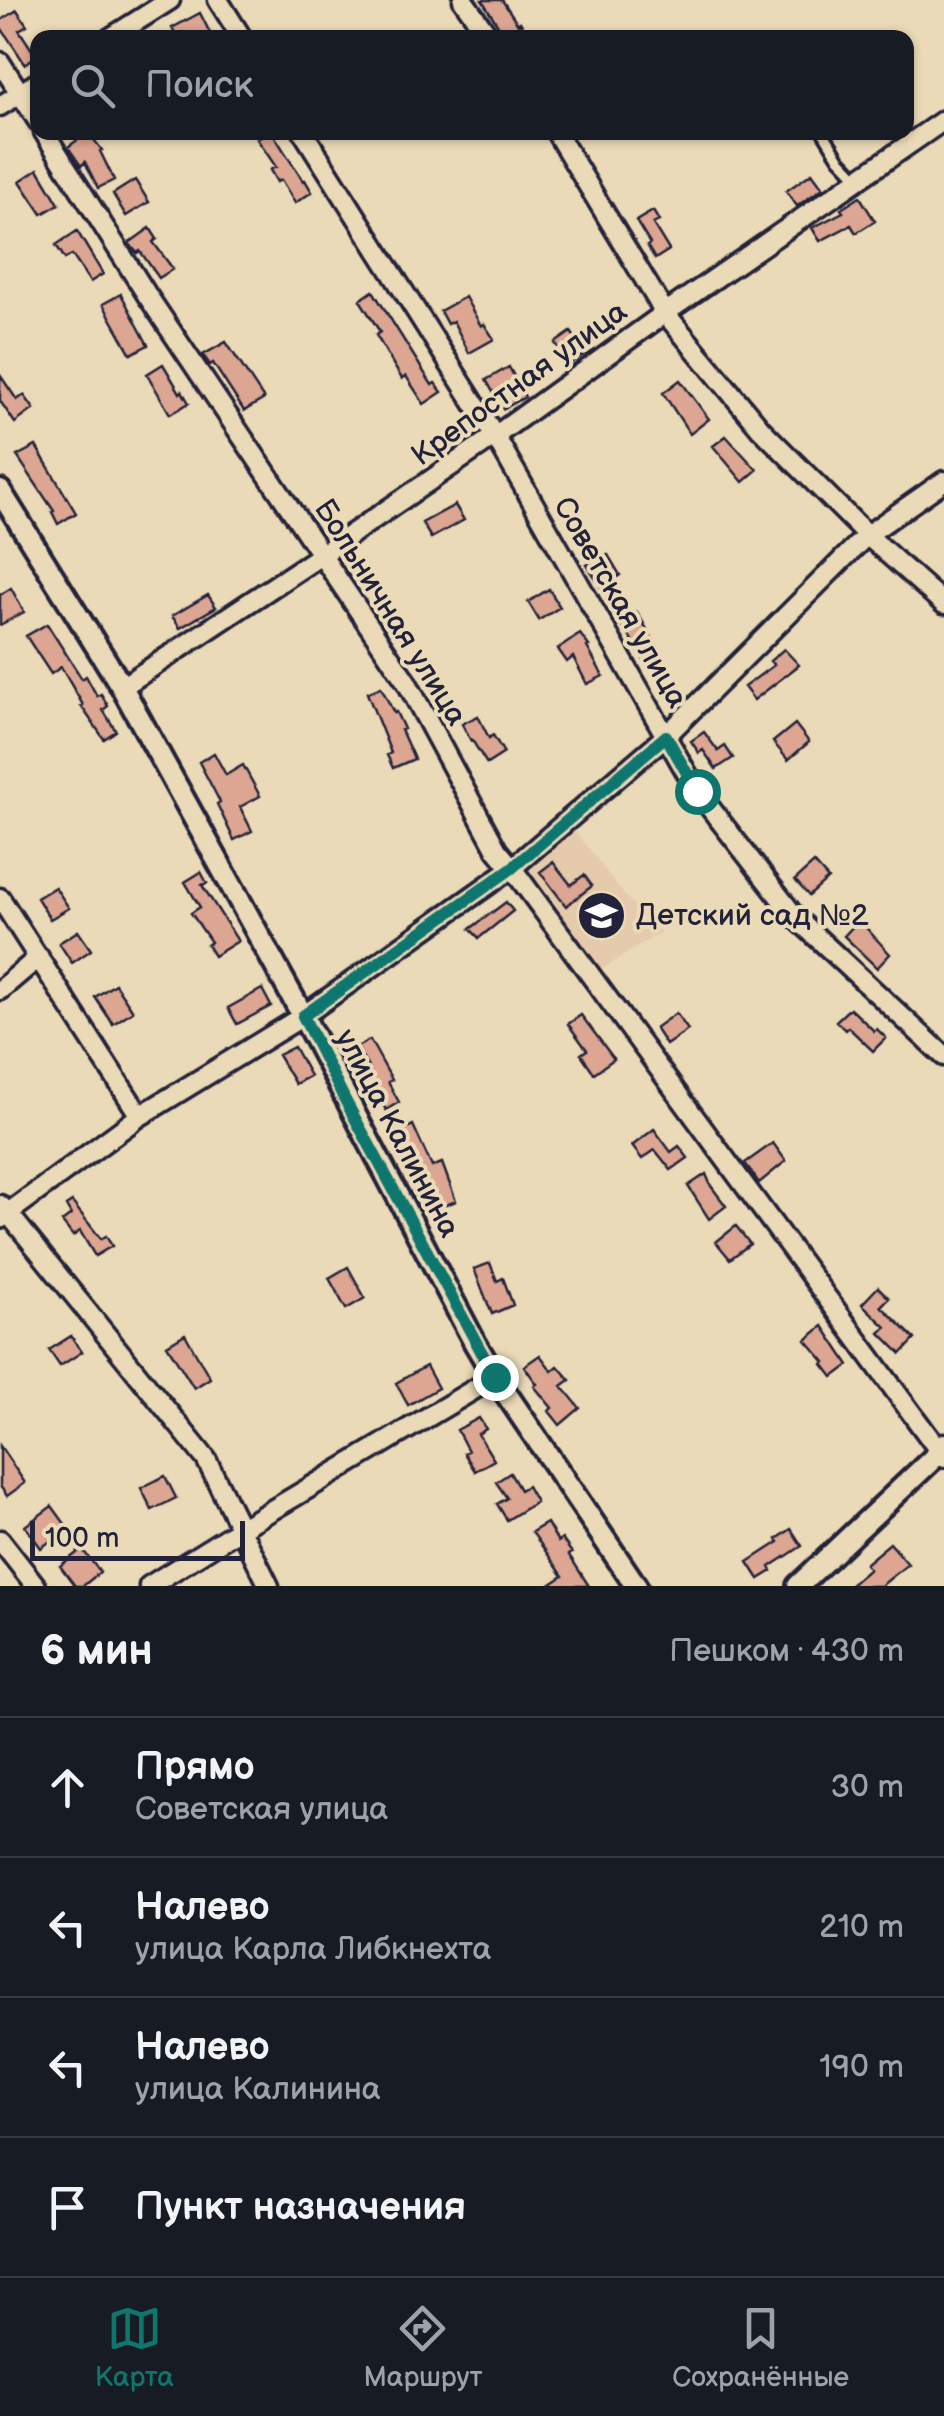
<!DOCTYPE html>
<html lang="ru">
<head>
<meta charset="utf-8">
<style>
  :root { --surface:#171b24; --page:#242831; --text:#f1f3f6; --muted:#9ea1a6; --line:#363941; --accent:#0f766e }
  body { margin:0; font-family:"Balsamiq Sans",sans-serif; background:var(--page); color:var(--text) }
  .scale { position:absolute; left:30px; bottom:25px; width:215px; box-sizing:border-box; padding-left:10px; border:5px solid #22223b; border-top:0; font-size:28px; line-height:35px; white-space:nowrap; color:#22223b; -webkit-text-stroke:8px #ebdab7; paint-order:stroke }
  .stop { position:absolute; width:30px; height:30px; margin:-22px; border:8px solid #0f766e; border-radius:50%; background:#fff }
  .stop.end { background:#0f766e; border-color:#fff; box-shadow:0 2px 10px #0008 }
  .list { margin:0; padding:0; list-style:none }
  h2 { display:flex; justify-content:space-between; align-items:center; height:130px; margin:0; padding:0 40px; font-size:42px }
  h2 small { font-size:32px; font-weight:400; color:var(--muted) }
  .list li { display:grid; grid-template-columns:65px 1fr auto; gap:30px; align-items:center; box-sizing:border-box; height:140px; padding:0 40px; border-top:2px solid var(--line) }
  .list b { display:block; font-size:38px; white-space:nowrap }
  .list p { margin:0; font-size:32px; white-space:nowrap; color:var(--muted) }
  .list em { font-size:32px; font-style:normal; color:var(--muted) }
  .icon { flex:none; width:55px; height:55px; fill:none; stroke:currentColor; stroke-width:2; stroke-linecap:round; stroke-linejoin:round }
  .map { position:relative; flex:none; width:944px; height:1586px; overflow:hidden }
  .search { position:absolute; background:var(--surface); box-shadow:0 2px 8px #0004; left:30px; right:30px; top:30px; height:110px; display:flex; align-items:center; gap:25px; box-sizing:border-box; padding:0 35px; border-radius:20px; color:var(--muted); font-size:38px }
  .sheet { height:690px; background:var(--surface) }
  nav { display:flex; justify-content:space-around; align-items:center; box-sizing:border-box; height:140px; border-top:2px solid var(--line); background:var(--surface); font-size:28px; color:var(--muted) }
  nav a { display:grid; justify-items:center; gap:5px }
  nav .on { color:var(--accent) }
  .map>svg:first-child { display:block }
</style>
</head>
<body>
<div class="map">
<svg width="944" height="1586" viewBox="0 0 944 1586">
  <rect width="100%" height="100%" fill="#ebdab7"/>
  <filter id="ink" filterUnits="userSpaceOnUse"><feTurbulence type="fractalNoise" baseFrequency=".01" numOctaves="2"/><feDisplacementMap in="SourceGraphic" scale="20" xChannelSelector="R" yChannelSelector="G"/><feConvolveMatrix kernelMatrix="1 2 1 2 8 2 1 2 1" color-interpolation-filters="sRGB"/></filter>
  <g filter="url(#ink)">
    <path fill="#e6caac" d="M575 831 626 897 661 932 598 972 527 871 552 848Z"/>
    <path fill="#dca692" stroke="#22223b" stroke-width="2.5" d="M482 0H502L518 24 520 22 526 31 517 38H506Z
      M17 10 27 25 19 30 36 56 25 64 0 26V21Z
      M200 13 210 33 201 38H177L172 28Z
      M88 132 102 150 100 151 114 180 98 188 85 162 81 166 68 147Z
      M266 132H272L303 181 305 180 312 192 295 203 281 180 277 182 270 170 276 167 257 139Z
      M38 169 59 204 42 214 20 181Z
      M812 173 823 188 797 206 786 191Z
      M135 180 149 202 126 216 113 194Z
      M860 197 875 221 856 233 851 225 820 241 812 228 843 212 841 209Z
      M653 211 659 221 653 224 669 250 655 259 647 246 650 244 636 221Z
      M150 228 157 239 153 242 173 269 159 278 140 251 137 253 129 243Z
      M77 231 103 274 90 282 72 255 65 259 56 245Z
      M373 291 432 385 435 383 442 392 424 404 406 376 402 379 393 364 376 335 380 332 360 300Z
      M121 294 148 345 131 354 103 304Z
      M465 297 481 326 484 324 494 339 469 353 453 321 447 324 440 311Z
      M571 332 586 353 569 364 555 343Z
      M226 342 264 399 244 411 213 363 210 365 203 355Z
      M163 364 180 393 182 391 189 403 170 414 147 374Z
      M509 367 525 397 503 409 486 380Z
      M0 375 17 400 24 395 34 409 15 423 0 401Z
      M680 380 709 419 690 434 663 393Z
      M726 436 757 470 743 482 713 446Z
      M36 446 76 513 58 524 52 512 54 511 17 456Z
      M455 505 464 520 431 538 422 523Z
      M603 555 604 557 608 555 620 575 601 587 587 565Z
      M11 588 24 612 0 625V595Z
      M549 589 560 607 539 620 528 602Z
      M208 595 216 607 180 628 172 616Z
      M637 612 659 650 644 660 620 621Z
      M47 624 82 679 86 676 97 696 101 694 108 706 103 710 116 731 104 739 81 706 83 705 61 667 51 674 26 636Z
      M580 634 589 646 587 647 603 676 587 684 573 657 567 662 558 649Z
      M784 649 799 665 754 700 744 687 774 665 770 661Z
      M381 687 394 713 396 712 404 729 401 730 414 759 393 768 387 755 391 753 367 693Z
      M478 716 489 738 493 735 504 753 487 764 472 740 471 741 462 724Z
      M795 724 809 742 788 760 773 742Z
      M704 732 718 751 725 746 733 758 716 769 703 750 699 753 691 741Z
      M214 753 226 775 243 765 260 796 240 807 252 831 234 840 217 804 220 802 199 762Z
      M553 862 571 885 584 875 592 886 566 906 540 872Z
      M814 863 828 879 809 896 795 880Z
      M201 872 207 883 202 885 238 941 214 956 207 945 211 942 191 913 200 907 185 882Z
      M55 887 69 908 50 919 37 898Z
      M506 902 513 911 479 938 470 929Z
      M859 920 890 954 877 968 844 936Z
      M78 931 91 950 72 963 59 943Z
      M115 984 133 1011 113 1024 95 997Z
      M262 989 271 1006 237 1024 228 1008Z
      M850 1008 874 1031 877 1029 886 1038 873 1051 848 1027 845 1030 836 1021Z
      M676 1013 688 1030 666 1045 655 1028Z
      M581 1015 614 1059 594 1073 581 1054 587 1050 568 1024Z
      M370 1040 392 1080 388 1082 399 1102 386 1110 375 1089 371 1091 363 1078 371 1073 357 1047Z
      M294 1047 310 1076 295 1084 278 1055Z
      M413 1125 432 1167 442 1163 456 1201 436 1209 400 1132Z
      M654 1129 671 1152 679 1146 688 1158 671 1170 655 1150 642 1159 632 1146Z
      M773 1143 786 1161 759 1183 745 1163Z
      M706 1174 711 1186 726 1206 709 1219 688 1186Z
      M72 1202 101 1239 106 1236 112 1246 95 1256 80 1231 73 1236 62 1222 71 1215 66 1206Z
      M736 1226 750 1244 730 1259 716 1242Z
      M490 1263 497 1281 503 1278 513 1305 492 1314 474 1269Z
      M348 1267 365 1298 346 1309 329 1278Z
      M878 1287 889 1298 881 1306 915 1339 901 1354 880 1333 886 1327 862 1304Z
      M823 1326 849 1365 833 1377 823 1364 825 1362 806 1340Z
      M185 1334 210 1378 194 1388 167 1345Z
      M71 1336 82 1352 60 1366 49 1350Z
      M540 1355 552 1371 558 1366 570 1380 562 1386 580 1408 560 1425 549 1411 552 1408 534 1386 537 1384 524 1366Z
      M426 1366 438 1388 408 1405 396 1383Z
      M479 1418 486 1429 478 1434 494 1460 475 1471 464 1453 468 1451 457 1430Z
      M0 1446 25 1483 7 1496 0 1486Z
      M510 1473 520 1490 527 1486 536 1502 507 1520 497 1504 507 1498 496 1482Z
      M165 1476 176 1498 152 1510 141 1488Z
      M52 1506 68 1528 41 1548 25 1526Z
      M547 1523 558 1542 562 1539 572 1553 569 1555 589 1586H548L563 1576 532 1532Z
      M791 1529 802 1546 770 1567 772 1571 759 1579 748 1562 779 1542 777 1539Z
      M890 1543 908 1564 881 1586H849L869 1569 865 1564Z
      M82 1549 100 1572 83 1586H75L60 1566Z"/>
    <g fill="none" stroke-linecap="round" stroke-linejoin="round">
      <defs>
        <path id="service" d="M823 132 839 158 858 178"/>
        <path id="minor" d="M218 0 242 38
          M463 0 490 38
          M110 38 170 0
          M0 62 38 121
          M0 106 38 82
          M44 132 147 295 406 681 497 850 512 868 940 1452 944 1443
          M303 132 495 436 697 791 795 917 944 1056
          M556 132 665 313 761 429 867 535 944 604
          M122 687 321 555 495 436 665 313 944 120
          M0 898 140 1116
          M0 990 39 957
          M0 1205 8 1213 206 1459 269 1586
          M0 1219 140 1116 303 1016 512 868 666 736 867 535 944 481
          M0 1540 36 1586
          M149 1586 240 1529 495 1377"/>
        <path id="tertiary" d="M0 491 122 687 303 1016 475 1343 495 1377 636 1586
          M798 1586 940 1452 944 1456"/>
      </defs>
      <use href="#service" stroke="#22223b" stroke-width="16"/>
      <use href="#minor" stroke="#22223b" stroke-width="25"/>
      <use href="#tertiary" stroke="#22223b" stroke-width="28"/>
      <use href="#service" stroke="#ebdab7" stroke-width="9"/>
      <use href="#minor" stroke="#ebdab7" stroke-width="18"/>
      <use href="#tertiary" stroke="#ebdab7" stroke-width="20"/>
    </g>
  </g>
  <g fill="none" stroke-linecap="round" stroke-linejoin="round" filter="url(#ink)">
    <path stroke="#0f766e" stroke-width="12" d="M495 1377 344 1098 303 1016 512 868 666 736 697 791"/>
  </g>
  <defs>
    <symbol id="school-disc" viewBox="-11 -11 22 22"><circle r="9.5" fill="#22223b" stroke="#ebdab7"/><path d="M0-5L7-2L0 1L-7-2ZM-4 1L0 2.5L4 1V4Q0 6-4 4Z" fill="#fff"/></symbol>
  </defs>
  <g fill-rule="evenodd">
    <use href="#school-disc" x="574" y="888" width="55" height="55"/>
  </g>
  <g text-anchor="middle" stroke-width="8" stroke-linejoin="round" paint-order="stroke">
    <g font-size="30" fill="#22223b" stroke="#ebdab7">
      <text transform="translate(519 383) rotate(-36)" y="10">Крепостная улица</text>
      <text transform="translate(621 602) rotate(60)" y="10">Советская улица</text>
      <text transform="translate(391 612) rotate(58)" y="10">Больничная улица</text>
      <text transform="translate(398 1133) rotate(62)" y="10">улица Калинина</text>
    </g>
    <g font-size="30" fill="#22223b" stroke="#ebdab7" text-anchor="start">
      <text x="636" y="925">Детский сад №2</text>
    </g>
  </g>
</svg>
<div class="scale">100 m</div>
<div class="stop" style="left:697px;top:791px"></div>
<div class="stop end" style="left:495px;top:1377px"></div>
<div class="search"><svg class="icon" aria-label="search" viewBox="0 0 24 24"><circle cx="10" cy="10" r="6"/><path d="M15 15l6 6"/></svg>Поиск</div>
</div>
<section class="sheet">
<h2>6 мин<small>Пешком · 430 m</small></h2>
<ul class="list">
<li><svg class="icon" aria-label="ahead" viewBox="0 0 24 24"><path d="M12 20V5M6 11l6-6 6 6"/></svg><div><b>Прямо</b><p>Советская улица</p></div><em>30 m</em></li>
<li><svg class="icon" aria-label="left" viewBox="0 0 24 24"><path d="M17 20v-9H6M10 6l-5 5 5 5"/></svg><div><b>Налево</b><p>улица Карла Либкнехта</p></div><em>210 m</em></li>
<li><svg class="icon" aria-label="left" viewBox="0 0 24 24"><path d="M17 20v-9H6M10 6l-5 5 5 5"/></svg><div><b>Налево</b><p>улица Калинина</p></div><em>190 m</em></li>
<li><svg class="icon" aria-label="arrive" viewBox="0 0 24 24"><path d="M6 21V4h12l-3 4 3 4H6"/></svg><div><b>Пункт назначения</b></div></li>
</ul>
</section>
<nav>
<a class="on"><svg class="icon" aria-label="map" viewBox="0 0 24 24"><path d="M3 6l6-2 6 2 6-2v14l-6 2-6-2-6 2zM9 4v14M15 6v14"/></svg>Карта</a>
<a><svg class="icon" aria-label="directions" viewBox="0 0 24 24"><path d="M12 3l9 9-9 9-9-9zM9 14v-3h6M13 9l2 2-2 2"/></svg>Маршрут</a>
<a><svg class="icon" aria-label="saved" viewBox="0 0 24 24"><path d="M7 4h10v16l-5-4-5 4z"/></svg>Сохранённые</a>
</nav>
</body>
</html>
